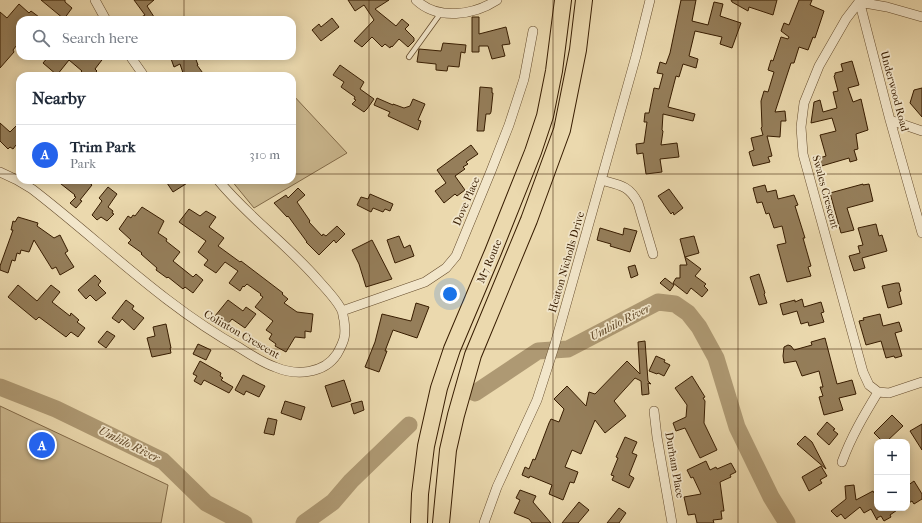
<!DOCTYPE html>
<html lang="en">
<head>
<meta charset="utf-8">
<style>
  :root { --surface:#fff; --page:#f2f2f3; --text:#1f2937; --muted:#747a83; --line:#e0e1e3; --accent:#2563eb }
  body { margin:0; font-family:"IM FELL French Canon",serif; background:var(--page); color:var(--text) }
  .controls { position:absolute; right:12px; bottom:12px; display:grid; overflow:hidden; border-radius:8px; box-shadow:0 2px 10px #0003 }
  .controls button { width:36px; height:36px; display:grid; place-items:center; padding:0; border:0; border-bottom:1px solid var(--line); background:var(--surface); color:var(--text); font:20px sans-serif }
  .you { position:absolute; left:450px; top:294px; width:14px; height:14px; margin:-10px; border:3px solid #fff; border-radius:50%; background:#1a73e8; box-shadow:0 0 0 6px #1a73e833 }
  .badge { display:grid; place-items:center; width:26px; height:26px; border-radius:50%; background:var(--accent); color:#fff; font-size:13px; font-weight:700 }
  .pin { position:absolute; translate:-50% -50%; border:2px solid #fff; box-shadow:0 1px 4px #0006 }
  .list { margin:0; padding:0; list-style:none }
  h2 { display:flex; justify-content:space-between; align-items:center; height:52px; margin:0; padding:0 16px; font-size:17px }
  h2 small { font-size:13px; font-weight:400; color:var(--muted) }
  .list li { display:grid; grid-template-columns:26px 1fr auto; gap:12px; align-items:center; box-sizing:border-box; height:60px; padding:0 16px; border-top:1px solid var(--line) }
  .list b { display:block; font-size:15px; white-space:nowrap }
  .list p { margin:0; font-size:13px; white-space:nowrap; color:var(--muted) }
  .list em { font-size:13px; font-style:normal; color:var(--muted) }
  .icon { flex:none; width:22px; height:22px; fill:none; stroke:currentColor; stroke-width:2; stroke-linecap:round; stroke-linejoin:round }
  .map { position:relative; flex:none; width:922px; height:523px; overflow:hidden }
  .search { position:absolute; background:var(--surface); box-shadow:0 2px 10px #0003; left:16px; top:16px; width:280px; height:44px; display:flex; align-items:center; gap:10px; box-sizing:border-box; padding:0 14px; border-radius:12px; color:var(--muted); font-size:15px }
  .panel { position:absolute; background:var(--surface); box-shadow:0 2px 10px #0003; left:16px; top:72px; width:280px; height:112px; border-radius:12px }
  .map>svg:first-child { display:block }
</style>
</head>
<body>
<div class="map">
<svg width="922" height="523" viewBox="0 0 922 523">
  <rect width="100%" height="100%" fill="#ebd9ae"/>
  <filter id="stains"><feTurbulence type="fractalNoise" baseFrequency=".005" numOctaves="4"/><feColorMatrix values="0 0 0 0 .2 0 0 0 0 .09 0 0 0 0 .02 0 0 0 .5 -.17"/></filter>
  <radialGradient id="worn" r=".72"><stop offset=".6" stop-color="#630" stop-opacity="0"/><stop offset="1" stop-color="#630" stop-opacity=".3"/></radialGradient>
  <path fill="#ccb990" stroke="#826a48" d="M292 94 347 153 254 208 231 180H292Z
    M0 406 168 485 161 523H0Z"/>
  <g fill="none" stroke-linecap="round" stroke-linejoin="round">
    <path stroke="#ae9973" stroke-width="17" d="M0 387 56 409 163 461 206 503 244 523
      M475 393 538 351 568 349 658 302 675 304 688 313 699 327 716 358 737 427 771 497 787 523
      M304 523 333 502 351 481 409 425"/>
  </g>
  <path fill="#957e5a" stroke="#371c00" d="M41 0H65V2L72 8 64 19Z
    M134 0H154L147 6 156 20H136L145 15Z
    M348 0H389L375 9 396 26 402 19 409 25 405 29 414 38V41L408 47 399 39 392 47 391 46 390 48 385 44 382 47 372 37 362 47 354 41 374 20 364 5 355 11Z
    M681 0H696L692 21 708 25 714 2 723 4 720 16 741 23 732 48 720 44 722 37 695 31 689 56 698 59 696 68 683 64 679 77 676 76 668 107 695 114 693 121 663 114 662 130 663 131 661 145 677 143 679 157 660 159 662 172 646 174 643 153 637 154 636 144 644 143 647 122H644L645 113H649L654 88 659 89 663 74 657 73 660 62 666 64 670 53Z
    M731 0H777L773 15 749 7 748 11 732 2Z
    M799 0H812L810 5 824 11 815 38 813 37 808 50 799 47 794 63H791L775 112 785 111 786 121H781L780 137 767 136 772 156 768 157 770 162 753 166 749 152 754 150 751 138 763 135 761 128 762 127 761 101 764 91 768 92 774 72 768 70 771 60 773 61 781 37 788 39 789 37 781 31 784 23 789 25Z
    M19 4 29 13 31 11 43 20H20V41L13 50 14 52 0 68V12L7 18Z
    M472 17H479V34L506 27 510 44 502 45 505 56 492 59 488 46H479V52H472Z
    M332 18 339 27 321 41 312 30 319 24 321 27Z
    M443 43 466 45 465 53 461 52 459 67 448 66 447 71 436 70V64L417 62 419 49 441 51Z
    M49 56H105L95 69 97 71 92 76H77L82 71 69 60 57 75 43 63Z
    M170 56H194V57H195L198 65H197L205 76H184L180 64 174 67Z
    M852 61 859 85 848 88 853 102 861 99 868 130 856 134 858 149 854 150 857 160 850 162 849 158 818 167 816 159 826 156 820 135 836 131 832 118 811 123 814 102 820 100 823 112 837 108 833 92 838 91 834 76 835 75V73L843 71 841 64Z
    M340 65 364 82 360 89 374 99 367 109 364 112 352 104 356 100 354 99 355 97 341 87 344 82 333 75Z
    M480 87 492 88V93H493L491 112 490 114H486L484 131H477Z
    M922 88V117L910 103 914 90Z
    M377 98 393 105V104L404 108 410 106 413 99 425 104 418 120 421 121 418 130 388 116 390 112 374 105Z
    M0 123 10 132 16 126 20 129V149L16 145 13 149 10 147 8 149 0 141Z
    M471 145 478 154 466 162 468 164 463 167 465 169 455 176 465 190 457 196 455 194 444 203 435 191 446 183 437 170Z
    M56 180H86L92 185 80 200 82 201 76 208 70 203 76 197 74 196 75 195Z
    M165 180H192L173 192Z
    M863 184V185L869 184 873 201 847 208 854 230 841 233 830 193Z
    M765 185 767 192 776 190 778 199 794 195 798 205 795 206 805 238H803L811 266 808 267 811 276 787 282 777 245 786 243 782 226 774 228 769 213 766 214 762 202 757 203 753 188Z
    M108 187 117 194 108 207 113 211 112 213 114 214 107 221 101 217 97 220 92 215 102 201 99 198Z
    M298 188 305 195 297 202 310 221 309 222 322 236 323 234 326 236 337 226 345 234 336 243 334 240 319 255 306 242H307L288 216 287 217 274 203 286 195 288 198Z
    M669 189 683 208 674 215 673 212 671 214 658 196Z
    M370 194 393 204 390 211 385 209 383 212 373 208 371 212 357 205 361 197 368 199Z
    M142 207 164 221 158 233 167 239 166 241 180 252 173 261 193 277 196 274 203 280 193 293 185 287 183 289 168 277 167 278 156 270 157 268 141 254 142 253 128 243 131 240 119 229 128 216 131 218 133 215 135 216Z
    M189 209 200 216 206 211 216 217 209 227 224 238 218 246 240 262 241 261 283 293 282 294 288 299 284 303 297 312 313 314 311 332 305 331V338L295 337 286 352 275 346 276 344 269 339 272 334 266 330 273 321 255 307 263 297 260 295 261 294 247 284 244 287 243 286 240 291 229 283 238 271 225 262 216 273 204 265 208 260 198 252 206 241 179 222Z
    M18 217 38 223 37 226 54 238 60 235 68 251 65 253 74 267 60 275 56 267 52 269 34 240 29 252 21 250 20 254 17 253 15 261 12 260 8 273 0 270V266L13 230H11L13 221 15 222Z
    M876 224 879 236 882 235 887 251 862 258 865 268 854 271 849 256 860 253 858 246 863 245 858 228Z
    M600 228 623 235 624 228 637 231 630 252 610 246 611 244 597 240Z
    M399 236 404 248 410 245 414 256 395 263 387 240Z
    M694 236 699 253 685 257 701 269 695 276 706 284 704 286 708 290 702 297 691 288 687 294 673 283 676 278H680V265H687L680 239Z
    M372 240 392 279 366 287 359 264 352 250Z
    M635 265 638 275 631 278 628 267Z
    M759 274 765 293 764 294 767 303 759 305 750 277Z
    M95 275 101 281 98 285 106 293 96 301 90 295 86 299 78 290Z
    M665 278 674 285 670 291 660 283Z
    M896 283H899L901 291 899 292 902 304 888 308 882 286Z
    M18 285 37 301 51 285 60 292 52 302 70 316 71 313 79 320 77 322 85 328 78 337 71 332 66 337 39 317 36 320 8 297Z
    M802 299 804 307 821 302 824 312 821 313 824 322 809 326 808 322 801 324 797 311 783 315 780 304 795 300V302Z
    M126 300 134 306 132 309 144 318 134 330 122 319 119 323 112 318Z
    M228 300 243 311 246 307 256 314 245 328 232 319 227 325 215 316Z
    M416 303 429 307 417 338 393 330 385 351H387L379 372 365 367 375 342 382 314 411 321Z
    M880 314 883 326 899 322 902 331 895 333 902 356 895 358 894 356 886 358 881 341 866 345 859 321 864 320 863 318Z
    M166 324 171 348H170L171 353 152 357 147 338 155 336 153 327Z
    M107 331 115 336 106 348 98 342Z
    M825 338 837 384 852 380 856 394 839 398 843 410 824 415 819 397 823 396 820 387H823L819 371 802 376 796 361 784 363 783 356 784 347 788 345 791 346 794 350 812 345 811 342Z
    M645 341 648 381 651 384 648 383 649 394 642 395 641 381 635 378 614 401 626 416 605 433 595 420 581 454 572 450 565 467 578 472 574 483 570 482 563 500 549 494 552 485 530 476 529 478 522 475 525 467 529 469 533 459 535 460 549 423 551 419 559 422 564 409 554 399 567 386 586 406 589 392 595 394 627 361 640 374 638 342Z
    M198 344 211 350 206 360 193 354Z
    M656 356 665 360 664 362 670 365 664 376 658 373 657 374 649 371Z
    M200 361 221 373 220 376 223 378 221 380 233 387 229 393 204 380 201 385 194 381 197 376 193 374Z
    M243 375 265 386 259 397 246 391 244 395 235 390Z
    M692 376 705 397 703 398 705 401 704 423 717 450 700 458 685 428 676 431 673 423 686 417 687 405 675 388Z
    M344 380 351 401 332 407 325 386Z
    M285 401 305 407 301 420 281 413Z
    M362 401 364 410 354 414 351 404Z
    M892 415 903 426 886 442H883L874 433Z
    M268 418 277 420 274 435 264 433Z
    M827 422 835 429 833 430 838 434 829 445 817 434Z
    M922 424V450L910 431Z
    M805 436 812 442 826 469 797 444Z
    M625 437 637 442 632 453 637 455 629 475 634 478 629 488 612 480 614 476 611 475 618 458 616 457Z
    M706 461 710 470 716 467 717 469 731 463 736 472 730 475 731 477 720 482 724 511H721L722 519 713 520 714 523H697L695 514 688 515 684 497 701 494 693 477 691 478 687 470Z
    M821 466 827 476 820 480 822 483 809 491 802 477Z
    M914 481 922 494V499L914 504 912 501 907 504V486Z
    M854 485 856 500 873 491 874 493 877 491V508H900L890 515 891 517 884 521 881 516 877 518V520L871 509 864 513 860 507 845 519 841 514 837 517 831 511 846 499 845 486Z
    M520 490 536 496 533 502 551 523H532L529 519 514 513 520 500 516 498Z
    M579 502 589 510 578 523H562Z
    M619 508 626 513 619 523H607Z"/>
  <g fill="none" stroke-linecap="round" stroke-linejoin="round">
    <defs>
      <path id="lane" d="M409 57 440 14"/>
      <path id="street" d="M95 0 106 20
        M416 0C438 21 474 15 497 0
        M859 0 890 120 922 233
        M130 56 144 76
        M890 120 922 131
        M0 172 17 180 32 189C101 242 164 306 240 348 251 355 263 363 275 367 296 376 324 374 337 354 345 340 346 335 344 320 343 317 343 313 342 311 338 301 325 288 318 280 287 244 248 217 218 180
        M601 180C619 185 629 185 638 203L653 254
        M342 311 425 282 446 268 456 256 491 171 509 125 524 79 533 31
        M878 392 869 385 863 372 803 154 801 127 804 103 819 66 846 19 859 2 887 7 922 17
        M654 411 657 437 672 523
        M842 462C851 437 864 415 878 392L889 393 922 382
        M484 523 497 487 537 400 555 344 636 56 650 0"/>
      <path id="highway" d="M419 523 420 494 426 446 439 388 452 349 493 252 533 152 545 116 554 71 563 0
        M441 523 448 450 456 415 473 355 529 220 562 130 578 50 584 0"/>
    </defs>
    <use href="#lane" stroke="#644b2c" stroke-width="6"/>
    <use href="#street" stroke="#644b2c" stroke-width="10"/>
    <use href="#highway" stroke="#371c00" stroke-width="18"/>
    <use href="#lane" stroke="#f2e6ca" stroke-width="4.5"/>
    <use href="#street" stroke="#f2e6ca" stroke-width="9"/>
    <use href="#highway" stroke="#ebd9ae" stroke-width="16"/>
  </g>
  <path fill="none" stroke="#371c00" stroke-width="1" stroke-opacity="0.55" d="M184 0V20M369 0V523M553 0V523M738 0V523M184 56V76M0 174H20M292 174H922M184 180V523M0 349H922"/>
  <g text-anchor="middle" stroke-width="3.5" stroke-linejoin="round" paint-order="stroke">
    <g font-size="11" fill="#371c00" stroke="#f2e6ca">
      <text transform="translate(895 91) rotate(75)" y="4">Underwood Road</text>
      <text transform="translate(826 192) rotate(75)" y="4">Swales Crescent</text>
      <text transform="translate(466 201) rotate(-67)" y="4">Dove Place</text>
      <text transform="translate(489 261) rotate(-67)" y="4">M7 Route</text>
      <text transform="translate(566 262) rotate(-74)" y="4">Heaton Nicholls Drive</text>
      <text transform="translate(242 334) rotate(30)" y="4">Colinton Crescent</text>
      <text transform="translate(675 465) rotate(80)" y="4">Durham Place</text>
    </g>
    <g font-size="12" font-style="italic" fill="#614828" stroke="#f2e6ca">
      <text transform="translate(620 322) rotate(-27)" y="4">Umbilo River</text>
      <text transform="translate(129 444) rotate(26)" y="4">Umbilo River</text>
    </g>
  </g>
  <rect width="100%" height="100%" filter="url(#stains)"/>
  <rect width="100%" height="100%" fill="url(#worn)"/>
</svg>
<div class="controls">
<button>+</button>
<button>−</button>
</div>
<div class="you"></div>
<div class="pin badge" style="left:42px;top:445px">A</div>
<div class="search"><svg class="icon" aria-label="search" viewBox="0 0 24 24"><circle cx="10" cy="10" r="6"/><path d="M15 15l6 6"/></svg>Search here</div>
<section class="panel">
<h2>Nearby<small></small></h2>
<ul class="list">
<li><span class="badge">A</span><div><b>Trim Park</b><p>Park</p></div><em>310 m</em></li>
</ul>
</section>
</div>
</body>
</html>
